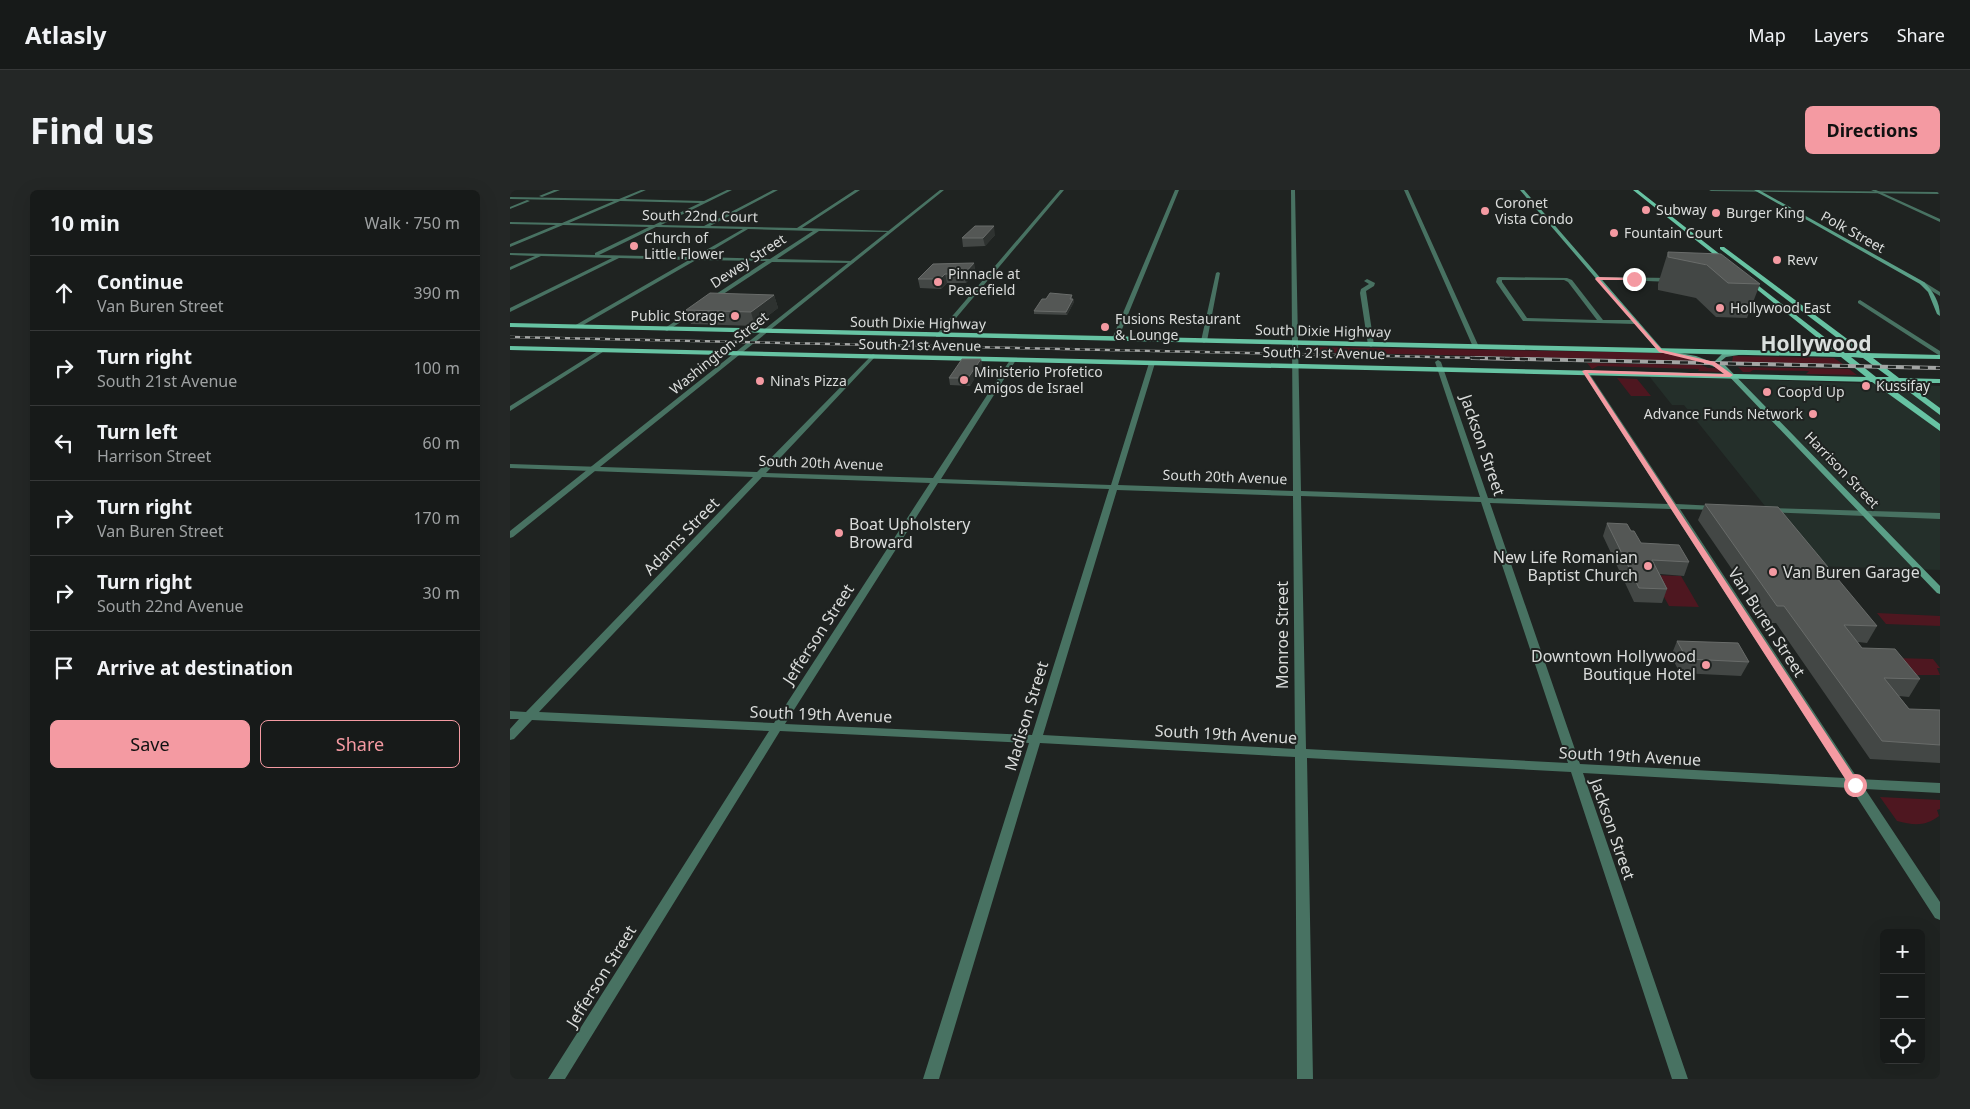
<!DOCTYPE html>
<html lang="en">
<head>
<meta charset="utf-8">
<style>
  :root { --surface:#171a19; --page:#242726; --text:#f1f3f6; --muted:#9ea1a2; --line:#363838; --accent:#f49aa2 }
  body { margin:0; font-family:"Noto Sans",sans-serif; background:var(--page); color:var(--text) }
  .controls { position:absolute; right:15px; bottom:15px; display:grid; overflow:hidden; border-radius:8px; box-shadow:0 5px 20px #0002 }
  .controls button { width:45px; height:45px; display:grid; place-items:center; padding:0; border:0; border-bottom:1px solid var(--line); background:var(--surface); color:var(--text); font:25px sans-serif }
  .stop { position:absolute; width:15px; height:15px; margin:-11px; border:4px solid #f49aa2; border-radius:50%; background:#fff }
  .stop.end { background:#f49aa2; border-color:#fff; box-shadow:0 1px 5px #0008 }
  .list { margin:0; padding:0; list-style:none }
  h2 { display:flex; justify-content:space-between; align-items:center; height:65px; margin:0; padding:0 20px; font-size:21px }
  h2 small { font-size:16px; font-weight:400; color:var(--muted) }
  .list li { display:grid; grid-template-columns:32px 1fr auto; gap:15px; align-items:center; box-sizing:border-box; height:75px; padding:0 20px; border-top:1px solid var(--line) }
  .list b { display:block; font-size:19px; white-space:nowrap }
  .list p { margin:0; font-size:16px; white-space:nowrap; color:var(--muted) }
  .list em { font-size:16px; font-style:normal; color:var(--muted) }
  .actions { display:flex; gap:10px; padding:15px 20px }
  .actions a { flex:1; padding:11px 0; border:1px solid var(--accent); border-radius:8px; text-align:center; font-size:18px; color:var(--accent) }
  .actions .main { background:var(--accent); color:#111 }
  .icon { flex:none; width:28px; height:28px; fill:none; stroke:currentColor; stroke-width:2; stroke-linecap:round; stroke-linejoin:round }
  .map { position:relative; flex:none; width:1430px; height:889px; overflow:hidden; border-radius:8px }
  header { display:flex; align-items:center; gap:30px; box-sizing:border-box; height:70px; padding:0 25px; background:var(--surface); border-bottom:1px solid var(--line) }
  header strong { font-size:24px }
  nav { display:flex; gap:28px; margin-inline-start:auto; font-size:18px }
  .intro { display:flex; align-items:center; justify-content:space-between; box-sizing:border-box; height:120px; padding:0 30px }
  h1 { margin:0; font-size:35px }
  .button { padding:12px 22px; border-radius:8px; background:var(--accent); color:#111; font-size:18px; font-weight:700 }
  main { display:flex; gap:30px; padding:0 30px }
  aside { flex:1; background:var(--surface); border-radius:8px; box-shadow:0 5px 20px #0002 }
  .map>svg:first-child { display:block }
</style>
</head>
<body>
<header>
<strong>Atlasly</strong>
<nav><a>Map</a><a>Layers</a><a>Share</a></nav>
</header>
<div class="intro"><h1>Find us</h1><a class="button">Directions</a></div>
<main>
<aside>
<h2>10 min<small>Walk · 750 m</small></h2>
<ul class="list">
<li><svg class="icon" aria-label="ahead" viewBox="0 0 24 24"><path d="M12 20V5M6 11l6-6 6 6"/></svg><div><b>Continue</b><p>Van Buren Street</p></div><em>390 m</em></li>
<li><svg class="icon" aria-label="right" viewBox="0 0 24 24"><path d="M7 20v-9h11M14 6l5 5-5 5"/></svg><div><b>Turn right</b><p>South 21st Avenue</p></div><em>100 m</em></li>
<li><svg class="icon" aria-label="left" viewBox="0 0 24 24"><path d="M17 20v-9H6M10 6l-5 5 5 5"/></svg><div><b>Turn left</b><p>Harrison Street</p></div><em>60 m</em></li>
<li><svg class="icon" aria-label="right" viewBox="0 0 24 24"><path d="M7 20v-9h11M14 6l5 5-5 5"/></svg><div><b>Turn right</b><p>Van Buren Street</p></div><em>170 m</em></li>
<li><svg class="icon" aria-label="right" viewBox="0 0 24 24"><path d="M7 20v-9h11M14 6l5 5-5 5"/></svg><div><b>Turn right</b><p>South 22nd Avenue</p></div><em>30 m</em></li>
<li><svg class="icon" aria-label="arrive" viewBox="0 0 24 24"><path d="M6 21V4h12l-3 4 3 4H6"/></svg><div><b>Arrive at destination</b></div></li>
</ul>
<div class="actions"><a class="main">Save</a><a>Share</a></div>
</aside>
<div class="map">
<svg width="1430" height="889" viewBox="0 0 1430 889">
  <rect width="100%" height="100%" fill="#1f2321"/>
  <path fill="#242f2a" d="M1139 186 1430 196V380L1303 376 1174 215H1162Z"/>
  <path fill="#4e1720" d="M798 157 1159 163 1189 171 797 162Z
    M1223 166 1324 168 1333 174 1222 172Z
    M1077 173 1191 175 1198 178H1208L1210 182 1188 181 1189 179 1088 176 1082 179Z
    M1228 177 1339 179 1347 185 1296 184 1299 181 1243 180 1240 182H1233Z
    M1107 188 1127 189 1141 206H1121Z
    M1142 385 1171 386 1189 417 1159 416Z
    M1367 423 1430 426V436L1376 434Z
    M1383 468 1423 469 1430 478H1427L1430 485H1395Z
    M1370 607 1430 610V619L1427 620 1429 626C1415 637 1403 635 1387 631Z"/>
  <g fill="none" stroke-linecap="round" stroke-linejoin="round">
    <path fill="#487262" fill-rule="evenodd" d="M44 0H50L32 7 29 6Z
      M131 0H136L115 9 194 11 217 0H222L151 35 194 36 263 0H268L200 36 287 38 345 0H350L292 38 382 41 380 42 309 41 267 69 342 71 344 73 262 72 157 141 155 140V138L256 71 186 70 68 138H64V136L179 70 109 68 0 122V118L102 68 31 66 0 80V77L25 66 0 65V63L85 65V63L139 37 53 35 0 57V54L46 35 0 34V32L52 33 104 11 0 9V7L109 9ZM110 11 190 13 144 35 59 33ZM146 37 233 39 184 67 89 65ZM238 39 303 41 260 69 191 67Z
      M550 0H554L430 147H426V145Z
      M665 0H669L608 149 603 150 602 149Z
      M781 0H785L791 301 970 307 925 172 928 170 931 172 978 308 1158 314 1072 181 1077 180 1166 314 1206 316 1210 318 1206 320 1170 319 1348 589 1430 593V603L1355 599 1430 712V730L1425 728 1341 598 1073 583 1178 889H1162L1061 582 797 568 803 889H787L785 567 530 553 429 889H413L519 553 270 541 55 889H38L259 541 22 530 4 549 0 550V539L9 529H0V521L16 522 243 287 0 278V274L247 282 363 164 365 165V167L256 283 423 288 500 170 503 168 506 170 431 289 601 295 639 173 642 171 645 173 608 295 783 301ZM252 287 420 293 264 533 29 522ZM428 293 599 299 522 545 275 534ZM607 300 783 306 785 559 533 545ZM791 306 971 312 1058 573 796 559ZM980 313 1161 319 1335 588 1070 574Z
      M894 0H898L969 157 968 158 963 157Z
      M1361 0H1366L1430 29V32Z
      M17 10 20 11 0 19V17Z
      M708 82 710 83 697 151 694 153 691 151 706 83Z
      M989 87 1057 88 1062 90 1093 130H1126L1129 132 1126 134 1013 131 986 92 987 88ZM992 90H1054L1058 92 1087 130 1017 128 992 92Z
      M1087 87 1162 88 1165 90 1162 92 1085 89Z
      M857 89 865 93 864 96 856 101 864 155 861 157 858 155 850 103 851 99 859 94 854 91Z
      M1410 92H1414L1430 102V106L1410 94Z
      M1350 110 1430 161V166L1348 113V111Z
      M91 159 96 160 0 221V216Z
      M1255 318 1430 323V329L1258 322 1254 320Z"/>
    <path fill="#487262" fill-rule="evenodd" d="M430 0H434L3 347 0 348V341Z
      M1199 0 1430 2V4L1201 1Z"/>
    <path fill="#5a9f87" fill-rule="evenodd" d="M1010 0H1014L1153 160 1186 166 1207 174 1205 171 1212 164 1235 162V164L1216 167 1211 171 1430 396V404L1427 403 1213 180 1183 169 1149 162Z
      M1244 0H1249L1414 92C1423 101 1430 112 1430 126L1427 124 1418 102 1410 94Z"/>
    <path fill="#67c3a3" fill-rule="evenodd" d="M1123 0H1128L1221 73V75H1217Z
      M1210 57H1214L1356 163 1430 165V169L1363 168 1389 188 1430 189V193H1396L1430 218V225L1386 192H1373L1430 234V241L1362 192 0 160V156L1356 187 1331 167 0 137V133L1325 162 1234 89 1233 88 1236 86 1335 163H1347L1210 59ZM1341 167 1353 168 1379 187H1366Z"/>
    <defs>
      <path id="rail-far1" d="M0 147 1020 169"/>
      <path id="rail" d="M962 168 1430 178"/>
    </defs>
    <use href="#rail-far1" stroke="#a3a5a4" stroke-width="2.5"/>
    <use href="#rail" stroke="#a3a5a4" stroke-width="4"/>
    <use href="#rail-far1" stroke="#1f2321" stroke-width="2" stroke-dasharray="5" stroke-linecap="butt"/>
    <use href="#rail" stroke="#1f2321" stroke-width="2.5" stroke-dasharray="8" stroke-linecap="butt"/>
  </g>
  <path fill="#434745" d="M485 45 475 56 453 57 452 48Z
    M1158 62 1250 94 1237 128 1206 127 1186 108 1148 100V94Z
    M464 73 465 82 456 93H437L431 99 410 98 408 89Z
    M264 105 268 118 245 136 181 134 176 120Z
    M562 105V109H563L564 112 557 125 524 124V121L536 109Z
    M471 169 472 176 460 196 440 195 439 188Z
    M1195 314 1367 436 1357 453 1348 452 1352 458 1410 489 1399 507 1389 506 1399 519 1430 520V573L1360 569 1266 433H1259L1188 330Z
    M1097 333 1131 353 1179 372 1174 386 1150 384 1157 399 1152 413 1124 412 1093 346Z
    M1167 451 1239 472 1231 486 1170 483 1161 466Z"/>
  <path fill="#2e3230" d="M484 36 485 45 475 56 473 48Z
    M464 73 465 82 456 93 454 84Z
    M435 84 437 93 431 99 430 89Z
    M264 105 268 118 245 136 241 122Z
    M563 109 564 112 557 125 556 122Z
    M471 169 472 176 460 196 458 188Z"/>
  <path fill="#545755" stroke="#696c6a" d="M465 36H484L473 48H452Z
    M1158 62 1211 64 1250 94 1218 93 1197 75 1158 67Z
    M464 73 454 84H435L430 89H408L423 74Z
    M200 103 264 105 241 122 176 120Z
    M540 103 562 105 560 109H563L556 122 524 121 532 109H536Z
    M452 169H471L458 188H439Z
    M1195 314 1268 317 1367 436 1334 435 1352 458 1385 459 1410 489 1374 488 1399 519 1430 520V555L1372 551 1274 416H1267Z
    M1097 333 1117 334 1121 341H1124L1131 353 1169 355 1179 372 1142 370 1157 399 1129 398Z
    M1167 451 1228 453 1239 472 1177 469Z"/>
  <path fill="#f49aa2" d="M1087 87 1126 88 1124 90H1090L1152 160 1205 172 1223 185 1220 187 1078 183 1348 592V598H1341L1072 181 1075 180 1214 184 1202 175 1149 162 1085 89Z"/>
  <g fill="#f49aa2" stroke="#1f2321" stroke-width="2">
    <circle cx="1136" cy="20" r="5"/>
    <circle cx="975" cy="21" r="5"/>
    <circle cx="1206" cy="23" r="5"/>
    <circle cx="1104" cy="43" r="5"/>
    <circle cx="124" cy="56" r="5"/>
    <circle cx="1267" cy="70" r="5"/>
    <circle cx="428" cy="92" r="5"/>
    <circle cx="1210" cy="118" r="5"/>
    <circle cx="225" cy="126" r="5"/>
    <circle cx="595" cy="137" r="5"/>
    <circle cx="454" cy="190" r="5"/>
    <circle cx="250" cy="191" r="5"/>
    <circle cx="1356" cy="196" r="5"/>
    <circle cx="1257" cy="202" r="5"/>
    <circle cx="1303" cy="224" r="5"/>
    <circle cx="329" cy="343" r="5"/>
    <circle cx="1138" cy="376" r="5"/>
    <circle cx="1263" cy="382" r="5"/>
    <circle cx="1196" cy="475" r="5"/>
  </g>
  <g text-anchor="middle" stroke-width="4" stroke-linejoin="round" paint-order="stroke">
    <g font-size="14" fill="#dadcdb" stroke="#1f2321" text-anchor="start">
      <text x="985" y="18">Coronet<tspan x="985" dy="16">Vista Condo</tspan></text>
      <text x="1146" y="25">Subway</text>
      <text x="1216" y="28">Burger King</text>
      <text x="1114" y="48">Fountain Court</text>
      <text x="134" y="53">Church of<tspan x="134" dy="16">Little Flower</tspan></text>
      <text x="1277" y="75">Revv</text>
      <text x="438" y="89">Pinnacle at<tspan x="438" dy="16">Peacefield</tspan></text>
      <text x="1220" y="123">Hollywood East</text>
      <text x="215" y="131" text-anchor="end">Public Storage</text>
      <text x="605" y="134">Fusions Restaurant<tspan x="605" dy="16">&amp; Lounge</tspan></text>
      <text x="464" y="187">Ministerio Profetico<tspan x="464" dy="16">Amigos de Israel</tspan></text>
      <text x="260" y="196">Nina's Pizza</text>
      <text x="1366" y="201">Kussifay</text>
      <text x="1267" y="207">Coop'd Up</text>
      <text x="1293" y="229" text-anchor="end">Advance Funds Network</text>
    </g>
    <g font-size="14" fill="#dadcdb" stroke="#1f2321">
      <text transform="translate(190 26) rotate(1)" y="5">South 22nd Court</text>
      <text transform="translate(1343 42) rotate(29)" y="5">Polk Street</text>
      <text transform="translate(238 71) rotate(-33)" y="5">Dewey Street</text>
      <text transform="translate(408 133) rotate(1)" y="5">South Dixie Highway</text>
      <text transform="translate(813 141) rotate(1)" y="5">South Dixie Highway</text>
      <text transform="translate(410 155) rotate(1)" y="5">South 21st Avenue</text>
      <text transform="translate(209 163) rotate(-39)" y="5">Washington Street</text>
      <text transform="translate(814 163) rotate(1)" y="5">South 21st Avenue</text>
      <text transform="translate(311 273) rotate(2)" y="5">South 20th Avenue</text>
      <text transform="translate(1332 280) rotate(46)" y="5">Harrison Street</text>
      <text transform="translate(715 287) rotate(2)" y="5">South 20th Avenue</text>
    </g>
    <g font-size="16" fill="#dadcdb" stroke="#1f2321">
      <text transform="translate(973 255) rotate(71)" y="6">Jackson Street</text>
      <text transform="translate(171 346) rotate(-46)" y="6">Adams Street</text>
      <text transform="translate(1257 432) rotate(57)" y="6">Van Buren Street</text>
      <text transform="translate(308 444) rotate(-57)" y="6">Jefferson Street</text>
      <text transform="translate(772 445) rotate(-90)" y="6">Monroe Street</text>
      <text transform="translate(311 524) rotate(2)" y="6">South 19th Avenue</text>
      <text transform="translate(516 526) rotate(-73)" y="6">Madison Street</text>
      <text transform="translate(716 544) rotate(3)" y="6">South 19th Avenue</text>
      <text transform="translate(1120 566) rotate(3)" y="6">South 19th Avenue</text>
      <text transform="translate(1103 639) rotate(71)" y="6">Jackson Street</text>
      <text transform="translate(91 786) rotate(-58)" y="6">Jefferson Street</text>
    </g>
    <g font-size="16" fill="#dadcdb" stroke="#1f2321" text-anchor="start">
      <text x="339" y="340">Boat Upholstery<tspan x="339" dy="18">Broward</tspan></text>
      <text x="1128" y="373" text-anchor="end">New Life Romanian<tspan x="1128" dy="18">Baptist Church</tspan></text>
      <text x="1273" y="388">Van Buren Garage</text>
      <text x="1186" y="472" text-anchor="end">Downtown Hollywood<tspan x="1186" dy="18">Boutique Hotel</tspan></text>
    </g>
    <g font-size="21" font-weight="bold" fill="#dadfdd" stroke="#1f2321">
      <text x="1306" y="161">Hollywood</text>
    </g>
  </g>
</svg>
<div class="controls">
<button>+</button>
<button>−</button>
<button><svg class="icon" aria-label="locate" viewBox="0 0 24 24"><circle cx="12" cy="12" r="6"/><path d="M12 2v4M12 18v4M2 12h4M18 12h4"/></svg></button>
</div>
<div class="stop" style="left:1345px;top:595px"></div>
<div class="stop end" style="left:1124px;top:89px"></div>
</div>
</main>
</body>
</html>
